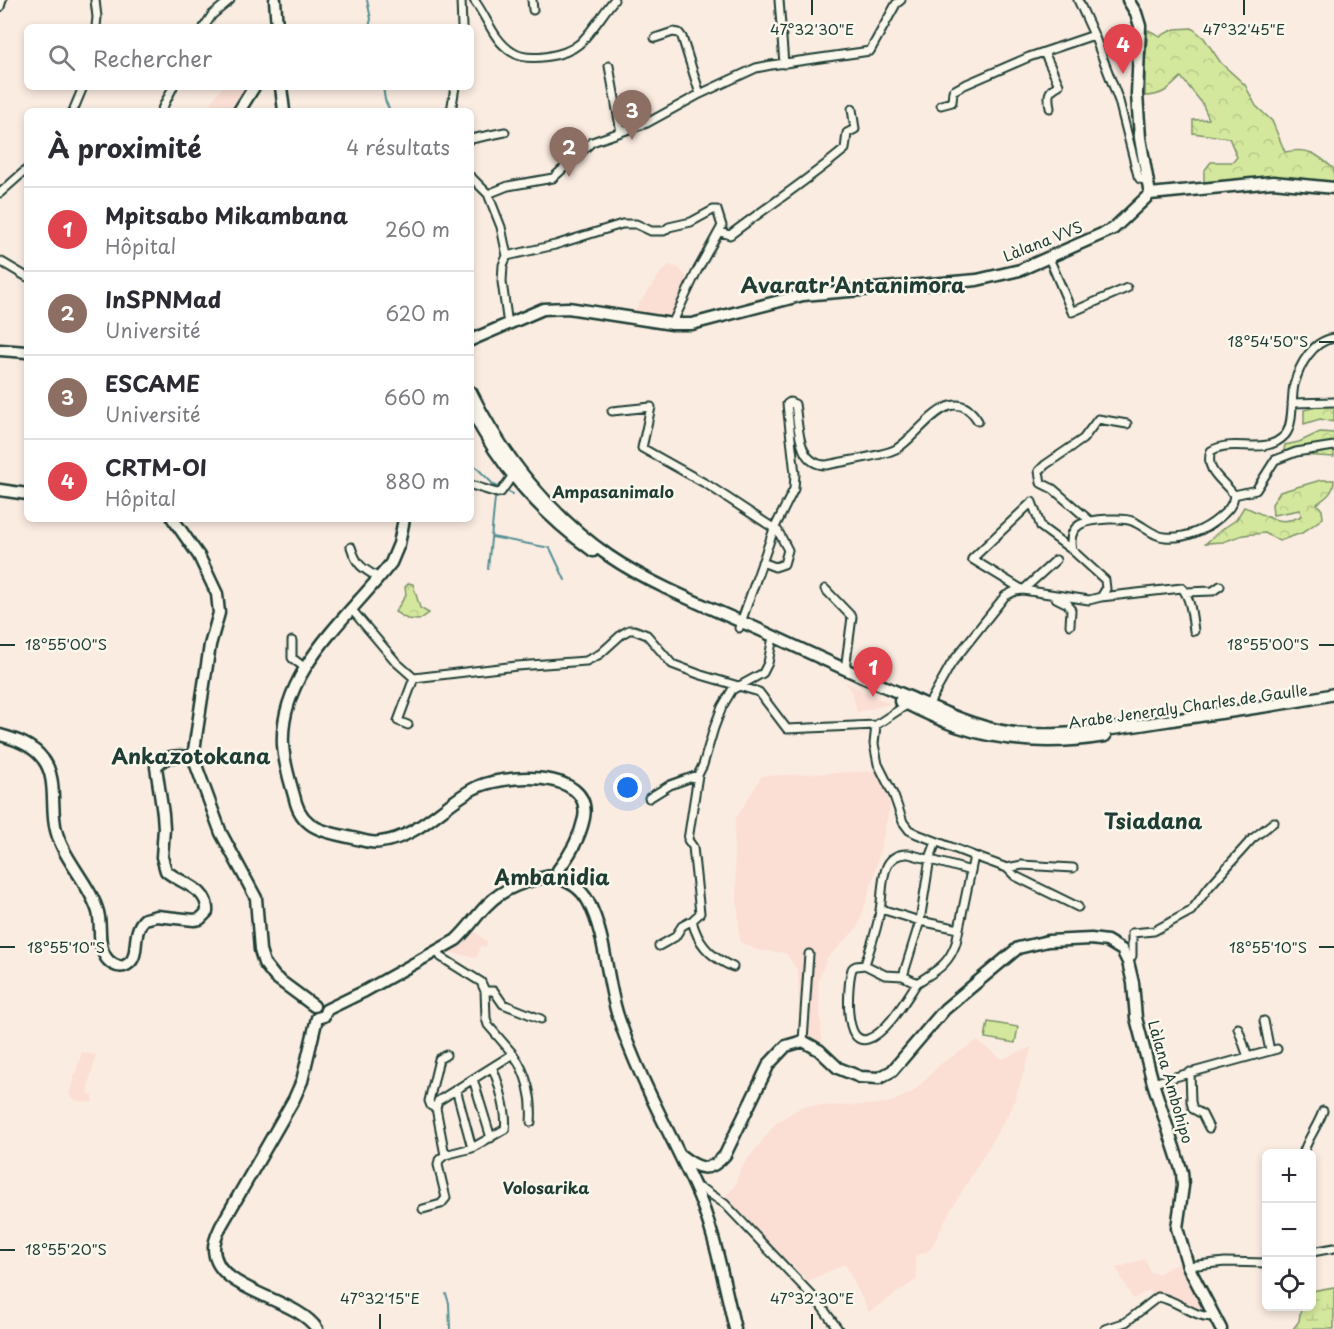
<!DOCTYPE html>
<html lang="fr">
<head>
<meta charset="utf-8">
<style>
  :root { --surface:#fff; --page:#f7f7f7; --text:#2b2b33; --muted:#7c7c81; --line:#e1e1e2; --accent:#d93025 }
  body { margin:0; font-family:"Playpen Sans",sans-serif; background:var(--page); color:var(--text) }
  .controls { position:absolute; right:18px; bottom:18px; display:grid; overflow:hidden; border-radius:9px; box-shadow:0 3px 9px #0003 }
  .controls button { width:54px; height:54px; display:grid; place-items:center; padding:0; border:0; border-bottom:2px solid var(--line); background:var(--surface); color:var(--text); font:30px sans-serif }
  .you { position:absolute; left:628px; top:788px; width:21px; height:21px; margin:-15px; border:4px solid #fff; border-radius:50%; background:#1a73e8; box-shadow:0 0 0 9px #1a73e833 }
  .badge { display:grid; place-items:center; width:39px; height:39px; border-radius:50%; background:var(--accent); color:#fff; font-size:20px; font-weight:700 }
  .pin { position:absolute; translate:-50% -50px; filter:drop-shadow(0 2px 3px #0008) }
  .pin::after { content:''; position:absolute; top:32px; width:21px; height:18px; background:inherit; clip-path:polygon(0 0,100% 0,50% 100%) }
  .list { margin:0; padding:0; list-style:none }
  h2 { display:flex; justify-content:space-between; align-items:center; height:78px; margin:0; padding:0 24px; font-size:26px }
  h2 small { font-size:20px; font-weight:400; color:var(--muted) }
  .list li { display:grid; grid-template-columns:39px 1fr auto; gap:18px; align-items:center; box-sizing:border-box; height:84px; padding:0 24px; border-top:2px solid var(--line) }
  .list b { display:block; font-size:22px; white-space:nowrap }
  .list p { margin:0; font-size:20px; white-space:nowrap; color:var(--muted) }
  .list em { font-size:20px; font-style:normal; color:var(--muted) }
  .icon { flex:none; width:33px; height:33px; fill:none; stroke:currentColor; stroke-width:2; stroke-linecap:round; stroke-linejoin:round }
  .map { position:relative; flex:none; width:1334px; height:1329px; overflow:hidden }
  .search { position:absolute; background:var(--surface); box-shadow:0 3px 9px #0003; left:24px; top:24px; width:450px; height:66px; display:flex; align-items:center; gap:15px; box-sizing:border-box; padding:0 21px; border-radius:9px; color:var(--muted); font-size:22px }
  .panel { position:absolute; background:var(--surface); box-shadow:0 3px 9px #0003; left:24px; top:108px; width:450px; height:414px; border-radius:9px }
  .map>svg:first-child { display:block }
</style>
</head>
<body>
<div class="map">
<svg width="1334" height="1329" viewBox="0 0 1334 1329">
  <defs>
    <pattern id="forest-crowns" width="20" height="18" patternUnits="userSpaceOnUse" patternTransform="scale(1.5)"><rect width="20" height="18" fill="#d4e89d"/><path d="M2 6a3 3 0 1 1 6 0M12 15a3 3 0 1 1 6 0" fill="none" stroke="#b6c888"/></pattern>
    <pattern id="wetland-marsh" width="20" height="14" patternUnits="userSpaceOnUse" patternTransform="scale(1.5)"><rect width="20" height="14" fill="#d4e89d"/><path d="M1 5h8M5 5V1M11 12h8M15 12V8" fill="none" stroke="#b6c888"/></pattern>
  </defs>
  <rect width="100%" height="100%" fill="#fbece1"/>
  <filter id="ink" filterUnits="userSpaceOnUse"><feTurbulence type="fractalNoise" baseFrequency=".0167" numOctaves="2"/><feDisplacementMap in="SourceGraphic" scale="12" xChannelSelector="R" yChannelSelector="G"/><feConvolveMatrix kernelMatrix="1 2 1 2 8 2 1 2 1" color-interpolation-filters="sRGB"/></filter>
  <g filter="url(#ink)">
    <path fill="#fbded4" d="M222 87H249L234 111H219L209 105Z
      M670 265 679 268 689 280 672 315 634 311 662 271Z
      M845 682 869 694 890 704 857 712 852 691Z
      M879 771 890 806 874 876 858 927 827 958 818 981 822 1041H800L798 971 786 953 757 950 740 942 734 852 735 820 762 776Z
      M474 931 487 942 486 947 480 946 477 958 445 951 466 939Z
      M977 1041 1002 1059 1032 1047 1012 1108 950 1211 930 1250 915 1256 917 1279 869 1312 845 1264 808 1281 723 1198 734 1188 741 1168 776 1123 803 1106 869 1105 891 1102 913 1092 942 1063Z
      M82 1052 96 1055 88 1086 89 1094 93 1095V1102L77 1101 69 1095Z
      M1145 1259 1150 1272 1158 1274 1178 1263 1208 1319 1157 1298 1149 1290 1133 1299 1116 1268Z"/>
    <path fill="url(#forest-crowns)" stroke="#7a9268" stroke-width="1.5" d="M1192 28 1204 38 1221 63 1245 85 1256 106 1272 121 1285 152C1309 147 1317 154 1334 169V185L1204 186V171L1211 162H1233L1237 157 1229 138 1193 133V120L1209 119 1202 103 1181 77C1169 89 1162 96 1145 96V63L1148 30 1160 36 1175 29Z
      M1329 404H1334V422L1320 419 1304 424V410Z
      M1320 432 1334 433V457L1283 454 1285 445 1299 442Z
      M1321 480H1334C1334 493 1326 497 1317 504L1322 510 1323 518 1302 533 1279 541 1265 533 1243 535 1223 542 1206 543 1221 530 1236 520 1244 507C1266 514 1278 528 1301 516L1300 510 1273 515 1272 504 1280 492Z
      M409 583 413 584 420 608 429 613 419 620 407 619 395 612 406 595 405 587Z"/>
    <path fill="url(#wetland-marsh)" stroke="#7a9268" stroke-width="1.5" d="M1334 1287V1329H1293L1299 1321 1301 1307 1312 1306V1291Z"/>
    <path fill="#d4e89d" stroke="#7a9268" stroke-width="1.5" d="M988 1022 1018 1027 1015 1043 985 1038Z"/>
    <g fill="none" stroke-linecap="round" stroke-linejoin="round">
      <path stroke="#548f95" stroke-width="2" d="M367 0 371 19 369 27
        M383 87 385 100 390 111
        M471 462 494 485 513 494
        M492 537 550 548 565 580
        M488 569 495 498 494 485
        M446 1294 449 1303 450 1329"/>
      <defs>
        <path id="street" d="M95 0 97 17 96 27
          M461 0 462 27
          M474 0C487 17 493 40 512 52 528 63 565 56 579 44 591 33 603 13 614 0
          M532 0 533 10
          M779 0 784 64
          M1078 0 1094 35 1119 101 1138 176 1140 179 1149 181
          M0 7 2 0
          M204 27 212 15 230 0
          M655 38 673 32 679 33 682 37 700 94
          M1044 52 1059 85C1047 91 1048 96 1050 108
          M609 66 621 132
          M941 105 952 102 953 91 962 86 1029 57 1094 35
          M73 111 83 87
          M161 111 173 87
          M451 111 455 87
          M471 139 505 132
          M471 177 488 194 501 227 507 256 503 265 502 282 508 325
          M0 193 27 169
          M488 194 508 186 553 178 592 142 647 123 700 94 756 68 771 65 870 51 896 4 901 0
          M720 232 730 235C768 206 808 180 845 149L847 133 855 129 852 109
          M507 256 555 245 622 224H636L651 231H664L669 227 691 222 713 210H717L722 226 697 271 672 324
          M1049 258 1072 312 1127 288
          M0 261 27 277
          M1292 403 1334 402
          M612 411 651 407 642 448 708 485 778 531 788 550 784 564 775 567 762 562
          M471 485 497 493 501 492 513 475
          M1234 495 1256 490 1275 460 1296 452 1334 446
          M1089 520 1053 489 1041 483 1039 471 1045 465 1083 439 1098 419 1127 424
          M351 547C357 566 362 568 379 578
          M1056 560 1023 590 972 559 1032 502 1041 527 1072 550
          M825 589 852 617 845 670
          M1185 592 1213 591 1220 586
          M1101 597 1182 588C1191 599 1192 617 1194 631
          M1056 598 1068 604 1071 610 1070 625
          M352 610 397 663 414 678 517 666 586 661 600 654 622 634 629 630H634L647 635 672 664 701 675 759 692 787 729 876 725 908 704
          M739 628 774 529 794 489 795 474 787 404 790 402 795 404C799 427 797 466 827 465 844 461 883 456 896 449 919 437 951 377 978 421
          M292 641V658L304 667
          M926 709 951 664 1005 596 1015 591 1023 590 1089 600 1101 597 1106 589 1105 580 1072 550C1066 522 1088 520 1109 519 1117 519 1125 518 1132 521 1143 525 1152 536 1165 537 1185 539 1205 530 1219 518 1227 511 1233 506 1234 495 1223 480 1204 471 1211 451 1234 437 1265 457 1285 435 1294 425 1291 398 1294 385 1297 374 1301 364 1308 355 1315 346 1322 340 1334 338
          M408 725 398 721 414 678
          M876 725 874 744 878 764 894 796 903 822 909 830 917 834 974 856 956 943C948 966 935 971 917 983L903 976 920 921 930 858 936 842
          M649 798 670 785 698 775
          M974 856 1007 868 1022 865 1073 868
          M1007 868 1015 876 1078 907
          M881 909 920 921 959 929
          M659 946 675 937 682 926 693 920
          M438 952 441 957 481 982 485 991 486 1018 488 1025 513 1054
          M1128 962 1132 956V933L1154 931 1191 911 1209 887 1252 839 1274 822
          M865 965 885 975 903 976
          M733 967C715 959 702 949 695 930 694 927 692 923 693 920 695 917 698 916 700 913L693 847 688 840 698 775 703 765 714 728 722 707 732 690 763 673 768 663 772 642
          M917 983C906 999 887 1033 868 1039 843 1047 848 986 851 973 852 968 852 968 856 966L865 965C870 947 878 928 880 910 884 890 878 852 909 854L971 871
          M485 991H494L503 1004 541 1019
          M1264 1021 1270 1051
          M1238 1028 1248 1057
          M803 1041 809 954
          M1190 1072 1191 1102 1193 1109 1202 1114 1209 1128
          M473 1079 491 1138
          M1153 1083 1277 1049
          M456 1089 472 1148
          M436 1108 431 1106 429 1101 439 1059 446 1055
          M1303 1154C1307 1139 1318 1126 1323 1111
          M445 1155 436 1108 438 1101 513 1054C527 1073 533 1098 531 1122
          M694 1186 706 1191 725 1204 819 1303 838 1329
          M423 1209 441 1204 446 1198 438 1165 439 1160 445 1155 472 1148 505 1129C508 1114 498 1080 492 1067
          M1312 1252 1334 1248
          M1188 1266 1225 1262 1266 1263
          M1105 1329 1126 1322 1158 1297C1176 1299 1199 1321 1214 1316"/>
        <path id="secondary" d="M275 0 277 27
          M1128 0 1136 13 1140 26 1137 94 1140 138 1150 194
          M281 87 284 111
          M239 111 254 87
          M471 340 543 309 568 308 672 324H692L803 295 977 280 1020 270 1113 229 1150 194 1273 182 1334 188
          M0 350 27 352
          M471 392C503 457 550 515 609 556 653 586 711 608 760 630 809 653 859 676 909 697 946 713 984 732 1026 734 1077 736 1128 727 1178 719 1230 712 1283 705 1334 694
          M471 409C499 466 542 514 593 551
          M0 490 27 494
          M173 519 199 556 217 594 219 613 210 645 193 757 221 833 256 898 260 950 264 963 275 977 314 1006
          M404 519 399 544 391 563C350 616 279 671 283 745 284 765 291 784 296 803 304 830 329 833 353 838 362 840 370 844 380 842 417 838 442 806 473 789 500 774 593 767 584 818 580 837 570 855 558 870
          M900 701C920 710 939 720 959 727 1007 743 1057 744 1105 736
          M0 735C15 739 33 745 43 759 58 778 50 808 56 830 63 859 90 884 98 912 102 927 97 942 105 956 109 963 117 968 124 966 143 960 129 933 145 919L157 916 194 920 200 919 207 912C209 888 181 884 166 871L162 857 164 828 163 814 156 767C165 754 179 756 193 757
          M561 879C573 884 581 889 588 901 607 937 606 982 619 1019 638 1076 669 1131 694 1185 714 1227 724 1284 735 1329
          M317 1018 302 1081 294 1099 221 1226C218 1233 214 1240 214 1248 214 1292 295 1296 317 1329
          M317 1018 324 1016 326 1010 365 991 456 940C468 929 476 916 487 905 504 887 527 881 550 876
          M680 1155C698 1169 709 1174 725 1155L769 1064 786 1046 803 1041 819 1050 838 1068 860 1077 879 1078 892 1071 945 1009 1018 948 1048 941 1091 939 1107 941 1122 950 1128 962 1133 983 1136 1018 1153 1083 1182 1172 1183 1186 1177 1228 1188 1266 1221 1329"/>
      </defs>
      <use href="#street" stroke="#1f3d34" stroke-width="11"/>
      <use href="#secondary" stroke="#1f3d34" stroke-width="15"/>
      <use href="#street" stroke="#fbf7ec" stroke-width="7"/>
      <use href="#secondary" stroke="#fbf7ec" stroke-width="10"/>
    </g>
  </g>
  <path fill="none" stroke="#1f3d34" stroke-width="2" d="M812 0V15M1244 0V15M1319 342H1334M0 645H15M1319 645H1334M0 947H15M1319 947H1334M0 1250H15M380 1314V1329M812 1314V1329"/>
  <g text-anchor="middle" stroke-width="5" stroke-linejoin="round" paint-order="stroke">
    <g font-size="15" fill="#1f3d34" stroke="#fbf7ec">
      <text transform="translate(1043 242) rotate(-22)" y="5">Làlana VVS</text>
      <text transform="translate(1188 707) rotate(-8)" y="5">Arabe Jeneraly Charles de Gaulle</text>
      <text transform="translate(1170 1082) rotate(74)" y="5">Làlana Ambohipo</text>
    </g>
    <g font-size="16" font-weight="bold" fill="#1f3d34" stroke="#fbf7ec">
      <text x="613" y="498">Ampasanimalo</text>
      <text x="546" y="1194">Volosarika</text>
    </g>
    <g font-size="21" font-weight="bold" fill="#1f3d34" stroke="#fbf7ec">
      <text x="853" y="293">Avaratr'Antanimora</text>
      <text x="191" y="764">Ankazotokana</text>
      <text x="1153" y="829">Tsiadana</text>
      <text x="552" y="885">Ambanidia</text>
    </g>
  </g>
  <g font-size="15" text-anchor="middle" fill="#1f3d34" stroke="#fbf7ec" stroke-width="5" stroke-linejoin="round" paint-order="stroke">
    <text x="812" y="35">47°32'30"E</text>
    <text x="1244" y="35">47°32'45"E</text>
    <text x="1268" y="347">18°54'50"S</text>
    <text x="66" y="650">18°55'00"S</text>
    <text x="1268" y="650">18°55'00"S</text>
    <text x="66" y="953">18°55'10"S</text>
    <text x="1268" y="953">18°55'10"S</text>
    <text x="66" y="1255">18°55'20"S</text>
    <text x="380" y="1304">47°32'15"E</text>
    <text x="812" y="1304">47°32'30"E</text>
  </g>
</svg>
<div class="controls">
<button>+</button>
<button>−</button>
<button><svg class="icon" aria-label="locate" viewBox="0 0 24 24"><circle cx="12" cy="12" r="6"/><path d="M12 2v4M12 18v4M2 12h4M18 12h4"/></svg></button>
</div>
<div class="you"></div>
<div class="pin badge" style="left:873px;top:697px;background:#e0444e">1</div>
<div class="pin badge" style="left:569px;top:177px;background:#8d6e63">2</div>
<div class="pin badge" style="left:632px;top:140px;background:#8d6e63">3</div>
<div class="pin badge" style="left:1123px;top:74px;background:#e0444e">4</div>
<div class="search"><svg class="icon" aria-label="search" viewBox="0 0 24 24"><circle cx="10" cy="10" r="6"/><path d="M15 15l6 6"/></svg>Rechercher</div>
<section class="panel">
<h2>À proximité<small>4 résultats</small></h2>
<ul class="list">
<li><span class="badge" style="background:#e0444e">1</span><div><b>Mpitsabo Mikambana</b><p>Hôpital</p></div><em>260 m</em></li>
<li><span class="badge" style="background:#8d6e63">2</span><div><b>InSPNMad</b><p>Université</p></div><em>620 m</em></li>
<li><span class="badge" style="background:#8d6e63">3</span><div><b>ESCAME</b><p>Université</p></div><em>660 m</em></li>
<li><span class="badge" style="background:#e0444e">4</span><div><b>CRTM-OI</b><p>Hôpital</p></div><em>880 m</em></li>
</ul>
</section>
</div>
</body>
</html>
